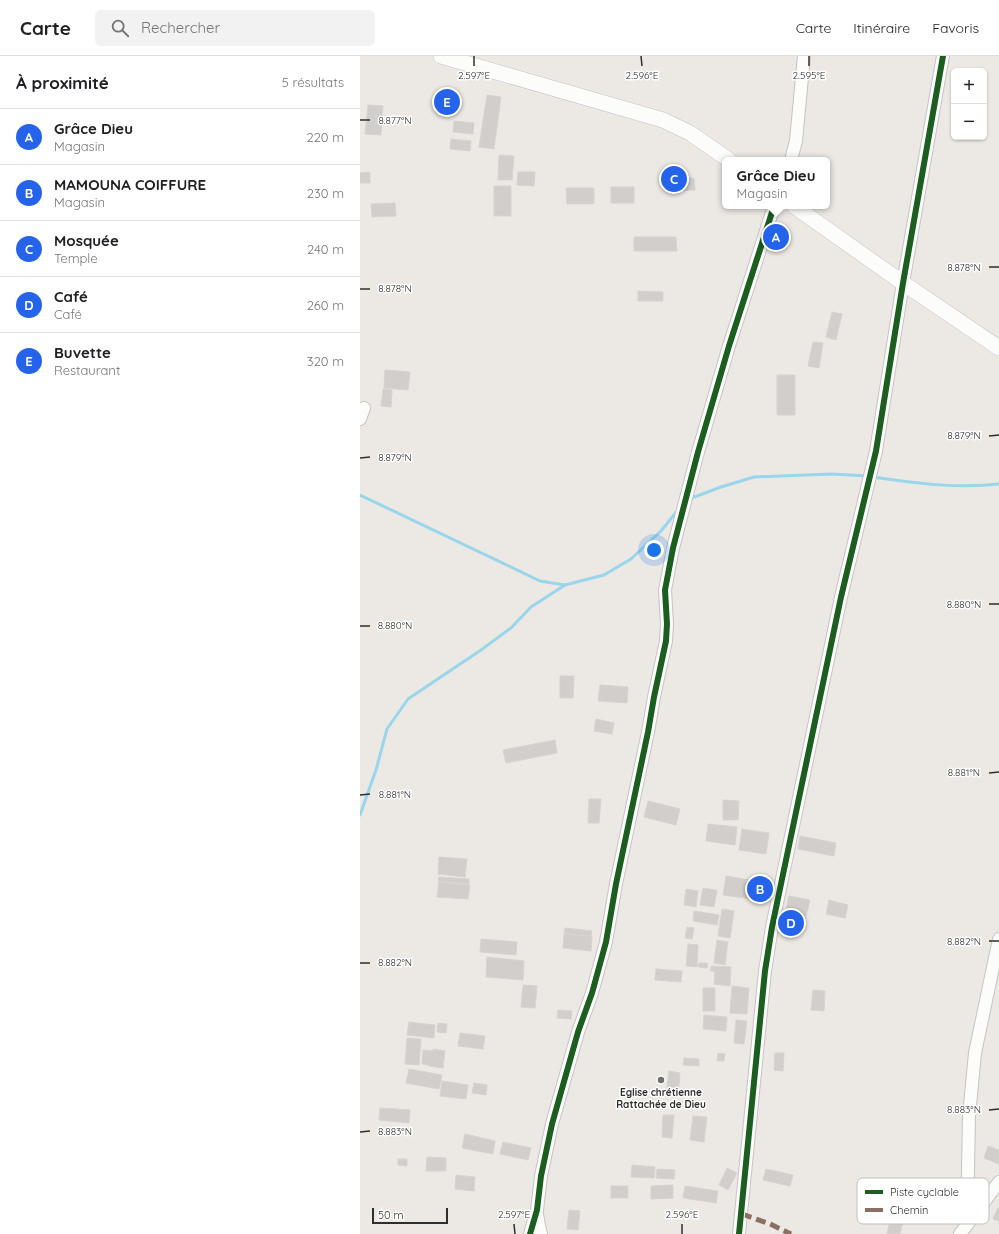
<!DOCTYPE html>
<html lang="fr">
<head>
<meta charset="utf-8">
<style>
  :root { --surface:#fff; --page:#f2f2f2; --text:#202124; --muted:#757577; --line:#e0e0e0; --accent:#2563eb }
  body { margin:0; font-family:Quicksand,sans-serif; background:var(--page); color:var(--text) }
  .controls { position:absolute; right:12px; top:12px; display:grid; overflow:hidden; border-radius:6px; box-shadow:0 1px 3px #0004 }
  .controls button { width:36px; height:36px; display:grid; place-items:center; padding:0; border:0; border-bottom:1px solid var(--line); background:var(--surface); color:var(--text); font:20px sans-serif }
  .scale { position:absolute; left:12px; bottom:10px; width:76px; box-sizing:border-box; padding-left:4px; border:2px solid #2e2e2e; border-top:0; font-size:11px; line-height:14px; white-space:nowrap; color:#2e2e2e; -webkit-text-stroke:3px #fff; paint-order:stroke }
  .you { position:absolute; left:294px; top:494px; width:14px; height:14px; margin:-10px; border:3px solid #fff; border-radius:50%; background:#1a73e8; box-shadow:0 0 0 6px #1a73e833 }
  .badge { display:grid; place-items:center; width:26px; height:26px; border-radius:50%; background:var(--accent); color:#fff; font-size:13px; font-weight:700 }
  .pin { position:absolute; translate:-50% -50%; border:2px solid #fff; box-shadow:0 1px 4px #0006 }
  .popup { position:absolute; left:362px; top:101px; width:108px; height:52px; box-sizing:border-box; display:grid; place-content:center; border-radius:6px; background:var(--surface); filter:drop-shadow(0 1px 3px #0005); font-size:13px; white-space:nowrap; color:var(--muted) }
  .popup b { font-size:15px; color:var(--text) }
  .popup::after { content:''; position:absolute; left:50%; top:100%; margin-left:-8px; border:8px solid transparent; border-top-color:var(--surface) }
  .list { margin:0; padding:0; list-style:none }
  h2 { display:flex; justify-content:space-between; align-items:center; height:52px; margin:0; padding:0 16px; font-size:17px }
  h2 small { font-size:13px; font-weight:400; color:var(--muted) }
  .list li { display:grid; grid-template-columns:26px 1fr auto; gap:12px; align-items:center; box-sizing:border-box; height:56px; padding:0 16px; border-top:1px solid var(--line) }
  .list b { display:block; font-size:15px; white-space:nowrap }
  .list p { margin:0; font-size:13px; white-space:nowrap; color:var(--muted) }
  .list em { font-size:13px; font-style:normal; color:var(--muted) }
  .icon { flex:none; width:22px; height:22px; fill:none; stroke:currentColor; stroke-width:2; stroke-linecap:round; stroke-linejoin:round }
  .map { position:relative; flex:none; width:639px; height:1178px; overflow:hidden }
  header { display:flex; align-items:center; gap:24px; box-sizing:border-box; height:56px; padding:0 20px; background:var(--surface); border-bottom:1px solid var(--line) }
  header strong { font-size:19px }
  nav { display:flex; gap:22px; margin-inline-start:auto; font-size:14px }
  .search { width:280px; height:36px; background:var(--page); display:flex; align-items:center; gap:10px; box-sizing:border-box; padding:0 14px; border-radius:6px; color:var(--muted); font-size:15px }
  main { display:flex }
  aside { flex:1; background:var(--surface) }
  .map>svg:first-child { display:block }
</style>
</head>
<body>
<header>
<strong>Carte</strong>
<div class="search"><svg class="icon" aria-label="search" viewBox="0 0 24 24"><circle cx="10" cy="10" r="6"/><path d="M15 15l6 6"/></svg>Rechercher</div>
<nav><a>Carte</a><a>Itinéraire</a><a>Favoris</a></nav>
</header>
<main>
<aside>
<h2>À proximité<small>5 résultats</small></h2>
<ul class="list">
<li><span class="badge">A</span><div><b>Grâce Dieu</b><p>Magasin</p></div><em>220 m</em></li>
<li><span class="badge">B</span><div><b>MAMOUNA COIFFURE</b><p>Magasin</p></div><em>230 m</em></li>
<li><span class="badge">C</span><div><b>Mosquée</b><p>Temple</p></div><em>240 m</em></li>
<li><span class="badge">D</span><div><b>Café</b><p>Café</p></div><em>260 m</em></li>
<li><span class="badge">E</span><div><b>Buvette</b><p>Restaurant</p></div><em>320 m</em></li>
</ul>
</aside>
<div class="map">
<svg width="639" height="1178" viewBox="0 0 639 1178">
  <rect width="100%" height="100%" fill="#ece8e4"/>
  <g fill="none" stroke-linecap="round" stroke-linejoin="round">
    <path stroke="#99d6ec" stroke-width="3" d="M513 421C555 427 597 433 639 428
      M0 439 180 525 205 529 244 519 271 503 301 475 318 454
      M329 443 361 431 394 421 472 418 507 420
      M0 759 16 714 27 673 48 643 121 594 151 572 171 551 205 529"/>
  </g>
  <path fill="#d1cecb" stroke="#d7d4d0" d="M127 39 141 41 134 93 119 91Z
    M8 49 23 50 21 79 5 78Z
    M94 65 114 67 113 78 93 76Z
    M91 83 111 85 110 95 90 93Z
    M139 99 154 100 152 124H138Z
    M10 116V127H0V117Z
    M158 116H175L174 130 157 129Z
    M314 122H334L335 134 314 135Z
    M134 130H151V160H134Z
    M251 131H274V147H251Z
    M206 132H234V148H207Z
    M35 147 36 160 12 161 11 148Z
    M274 181H316L317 195H274Z
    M278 235 303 236V245H278Z
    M472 256 482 258 476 284 466 281Z
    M453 286 463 287 459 312 448 310Z
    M25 314 50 316 48 334 24 332Z
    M417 319H435V359H417Z
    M23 333 32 334 31 351 21 350Z
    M200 620H214L213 642H200Z
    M240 629 268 631 267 647 238 645Z
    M236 663 254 667 252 678 234 675Z
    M195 684 197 697 146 707 143 694Z
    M229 743H241L239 767H228Z
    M363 744 379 745 378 764H363Z
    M288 745 320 753 316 769 284 761Z
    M348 768 377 771 375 789 346 785Z
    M382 773 409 777 406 798 379 794Z
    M440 780 476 787 474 800 438 793Z
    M79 801 107 803 105 821 78 818Z
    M366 820 401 826 398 844 363 839Z
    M79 821 109 823V828L78 825Z
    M79 826 110 829 108 843 77 841Z
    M343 832 357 834 354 851 340 849Z
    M326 833 338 835 336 851 324 849Z
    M429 840 450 844 444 868 424 863Z
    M469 844 488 849 485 862 466 858Z
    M362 853 374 855 370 882 358 880Z
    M334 855 359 859 357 869 333 865Z
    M327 871 334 872 332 883 325 882Z
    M205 872 232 875 231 880 204 877Z
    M204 878 232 880 231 895 203 892Z
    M121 883 157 886 156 899 120 896Z
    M357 884 368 886 365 909 354 907Z
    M328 888 338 889 337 911 326 910Z
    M127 901 164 905 163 924 126 921Z
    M339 907H348L347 912 338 911Z
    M351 910 371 911 370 930 354 928 355 915H351Z
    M296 913 322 915 321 926 295 924Z
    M163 929 177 930 175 952 161 951Z
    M372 930 389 932 387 958 370 957Z
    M343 932H355V955H343Z
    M453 934 465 935 464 955 451 954Z
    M198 954 212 955 211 963 197 962Z
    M344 959 367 961 366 975 343 973Z
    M376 964 387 965 384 988 374 987Z
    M49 966 75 969 74 982 47 979Z
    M78 967 87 968 86 977 77 976Z
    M100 977 125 980 123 993 98 990Z
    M47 982 61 983 59 1009 45 1008Z
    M73 993 85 995 83 1012 69 1010V1009L62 1008 63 994 73 995Z
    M358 997 365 998 364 1005H357Z
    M415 997H424L423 1015 414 1014Z
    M324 1002 339 1003V1010L323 1009Z
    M49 1013 82 1019 79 1033 46 1027Z
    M309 1015 320 1017 318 1041 306 1040Z
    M82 1025 108 1029 106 1043 80 1040Z
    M114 1027 127 1029 126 1039 112 1037Z
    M20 1052 50 1054 49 1067 19 1064Z
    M303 1059H314L312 1082 302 1081Z
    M333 1060 347 1061 344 1086 330 1084Z
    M105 1078 135 1085 133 1098 102 1092Z
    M143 1086 171 1092 168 1104 140 1098Z
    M628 1090 639 1094V1108L624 1102Z
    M67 1101 86 1102V1115H66Z
    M38 1103H47V1110L38 1109Z
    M272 1109 295 1111 294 1122 271 1121Z
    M367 1112 377 1117 368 1134 359 1129Z
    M297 1113 315 1114 314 1123 296 1122Z
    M406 1113 433 1119 430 1130 403 1124Z
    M96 1119 115 1121 114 1135 95 1133Z
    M313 1129V1142L291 1143V1130Z
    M251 1130H268V1142H251Z
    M325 1130 358 1135 356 1147 323 1142Z
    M534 1147 547 1150 540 1178H527Z
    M638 1152H639V1165L633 1163Z
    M209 1154 220 1155 218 1174 207 1173Z"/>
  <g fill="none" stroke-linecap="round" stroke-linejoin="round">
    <defs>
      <path id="minor" d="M431 104 436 85 444 0
        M0 363 4 352
        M177 1158 179 1170 181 1178
        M607 1169 609 1060 615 997 639 883
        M170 1178 177 1154 181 1120 192 1068 218 976 232 937 246 886 256 828 288 676 294 641 306 585 307 568 305 534 313 492 338 396 369 290 414 150
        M379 1178 405 915 412 871 481 541 516 395 543 227 583 0
        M600 1178 639 1126"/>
      <path id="tertiary" d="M81 0 303 64 330 77 369 104
        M434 150 543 227 639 292"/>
    </defs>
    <use href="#minor" stroke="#c5c4c5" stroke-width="14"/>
    <use href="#tertiary" stroke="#c5c4c5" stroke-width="16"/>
    <use href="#minor" stroke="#fcfcfb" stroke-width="12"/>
    <use href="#tertiary" stroke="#fcfcfb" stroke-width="15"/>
    <path stroke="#8d6e63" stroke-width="5" stroke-dasharray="10 5" stroke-linecap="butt" d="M382 1158 410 1168 431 1178"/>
    <defs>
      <path id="cycleway" d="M170 1178 177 1154 181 1120 192 1068 218 976 232 937 246 886 256 828 288 676 294 641 306 585 307 568 305 534 313 492 338 396 369 290 414 150
        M379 1178 405 915 412 871 481 541 516 395 543 227 583 0"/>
    </defs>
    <use href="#cycleway" stroke="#fff" stroke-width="8"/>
    <use href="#cycleway" stroke="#1b5e20" stroke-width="6"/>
  </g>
  <path fill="none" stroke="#2e2e2e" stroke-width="1.5" d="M114 0V10M281 0 282 10M449 0V10M0 64H10M629 211H639M0 233H10M629 380 639 379M0 402 10 401M629 548H639M0 570H10M629 717 639 716M0 739 10 738M629 885H639M0 907H10M629 1054 639 1053M0 1076 10 1075M154 1168 155 1178M322 1168V1178"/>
  <circle fill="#706f6e" stroke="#fff" stroke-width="1.5" cx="301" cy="1024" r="4"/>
  <g text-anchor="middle" stroke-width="3" stroke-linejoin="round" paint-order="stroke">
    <g font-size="10" font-weight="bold" fill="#2e2e2e" stroke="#fff">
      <text x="301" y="1040">Eglise chrétienne<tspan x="301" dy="12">Rattachée de Dieu</tspan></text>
    </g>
  </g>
  <rect x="497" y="1122" width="132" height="46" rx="6" fill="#fff" stroke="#c0c0c0" stroke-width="1"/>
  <rect x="505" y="1134" width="18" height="4" fill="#1b5e20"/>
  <rect x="505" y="1152" width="18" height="4" fill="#8d6e63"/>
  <g font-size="11" fill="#2e2e2e">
    <text x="530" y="1140">Piste cyclable</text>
    <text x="530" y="1158">Chemin</text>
  </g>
  <g font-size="10" text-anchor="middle" fill="#2e2e2e" stroke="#fff" stroke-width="3" stroke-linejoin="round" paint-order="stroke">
    <text x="114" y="23">2.597°E</text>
    <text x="282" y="23">2.596°E</text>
    <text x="449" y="23">2.595°E</text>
    <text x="35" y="68">8.877°N</text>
    <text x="604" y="215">8.878°N</text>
    <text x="35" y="236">8.878°N</text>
    <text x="604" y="383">8.879°N</text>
    <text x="35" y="405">8.879°N</text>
    <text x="604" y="552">8.880°N</text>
    <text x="35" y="573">8.880°N</text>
    <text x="604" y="720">8.881°N</text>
    <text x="35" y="742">8.881°N</text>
    <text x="604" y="889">8.882°N</text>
    <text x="35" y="910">8.882°N</text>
    <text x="604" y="1057">8.883°N</text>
    <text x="35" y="1079">8.883°N</text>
    <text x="154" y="1162">2.597°E</text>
    <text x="322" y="1162">2.596°E</text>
  </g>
</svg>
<div class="controls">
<button>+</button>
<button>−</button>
</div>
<div class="scale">50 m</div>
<div class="you"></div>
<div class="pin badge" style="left:416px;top:181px">A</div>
<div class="popup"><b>Grâce Dieu</b>Magasin</div>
<div class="pin badge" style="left:400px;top:833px">B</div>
<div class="pin badge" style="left:314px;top:123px">C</div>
<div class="pin badge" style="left:431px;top:867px">D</div>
<div class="pin badge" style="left:87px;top:46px">E</div>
</div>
</main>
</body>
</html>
